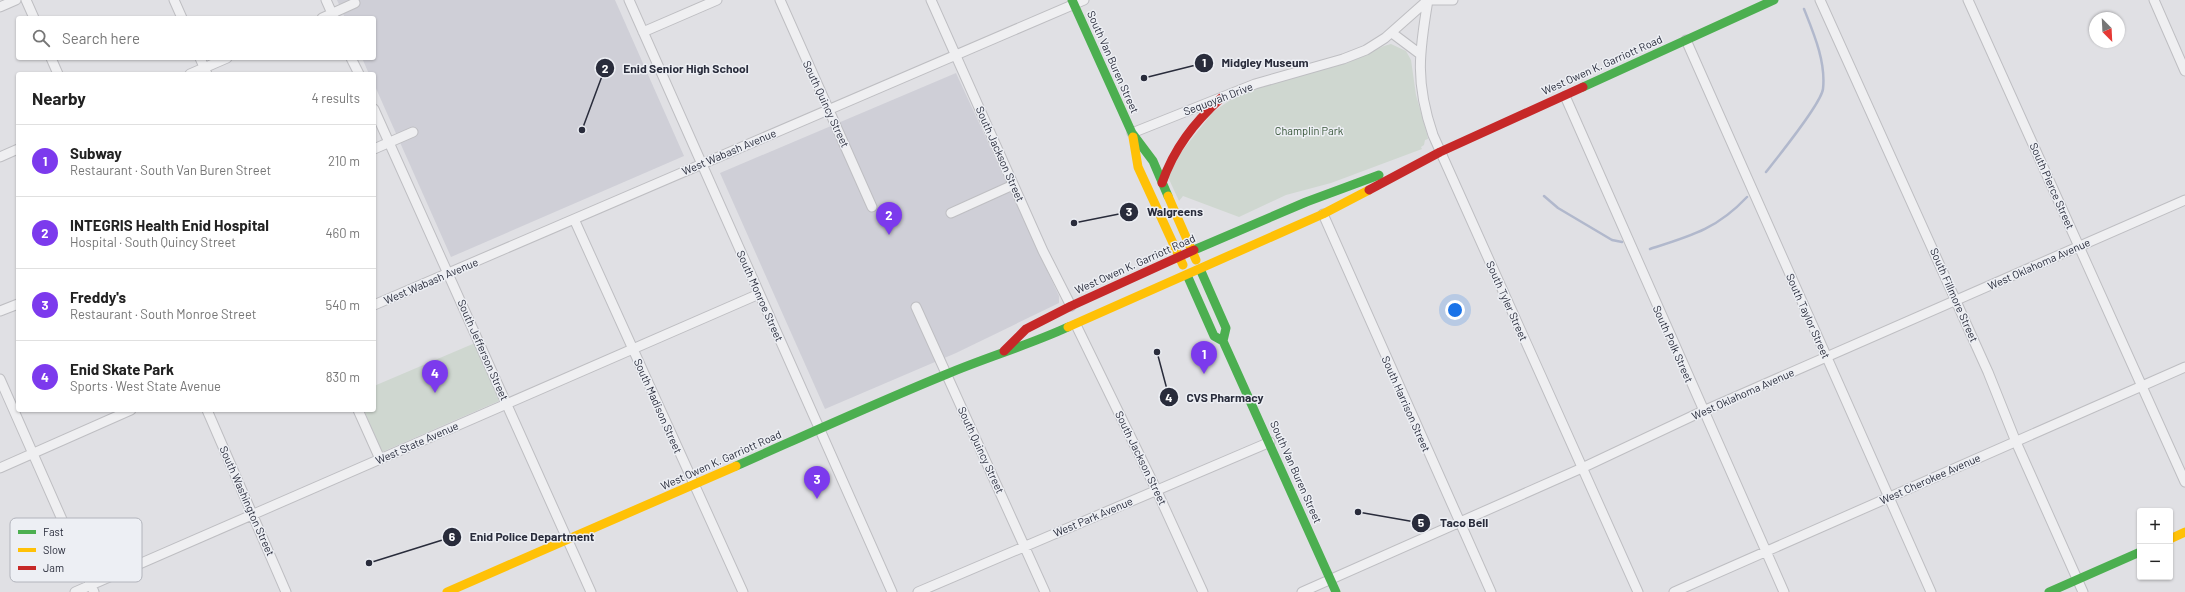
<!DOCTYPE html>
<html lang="en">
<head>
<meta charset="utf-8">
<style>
  :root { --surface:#fff; --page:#f6f6f6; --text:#222; --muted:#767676; --line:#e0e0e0; --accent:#7c3aed }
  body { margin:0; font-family:Barlow,sans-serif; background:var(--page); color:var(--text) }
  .controls { position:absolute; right:12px; bottom:12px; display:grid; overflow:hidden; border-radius:4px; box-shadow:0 1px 3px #0004 }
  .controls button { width:36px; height:36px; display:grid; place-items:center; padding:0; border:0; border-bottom:1px solid var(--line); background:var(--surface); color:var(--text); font:20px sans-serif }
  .compass { position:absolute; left:2089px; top:12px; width:36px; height:36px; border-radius:50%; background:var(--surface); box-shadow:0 1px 3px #0004; rotate:156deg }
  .you { position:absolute; left:1455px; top:310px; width:14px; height:14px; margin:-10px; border:3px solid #fff; border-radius:50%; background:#1a73e8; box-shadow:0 0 0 6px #1a73e833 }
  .badge { display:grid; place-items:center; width:26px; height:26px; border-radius:50%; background:var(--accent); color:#fff; font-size:13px; font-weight:700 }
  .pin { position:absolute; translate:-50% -33px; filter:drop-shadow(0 1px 2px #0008) }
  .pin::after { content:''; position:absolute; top:21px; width:14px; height:12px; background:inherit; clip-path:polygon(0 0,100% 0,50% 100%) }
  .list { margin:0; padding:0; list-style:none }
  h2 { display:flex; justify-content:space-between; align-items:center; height:52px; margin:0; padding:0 16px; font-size:17px }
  h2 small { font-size:13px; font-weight:400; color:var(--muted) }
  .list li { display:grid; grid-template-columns:26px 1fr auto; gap:12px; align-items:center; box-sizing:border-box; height:72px; padding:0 16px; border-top:1px solid var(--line) }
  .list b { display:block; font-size:15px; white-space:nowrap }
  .list p { margin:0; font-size:13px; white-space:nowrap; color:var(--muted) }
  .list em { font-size:13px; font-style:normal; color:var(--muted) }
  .icon { flex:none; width:22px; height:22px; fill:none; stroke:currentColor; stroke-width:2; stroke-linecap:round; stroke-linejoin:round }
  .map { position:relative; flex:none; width:2185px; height:592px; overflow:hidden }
  .search { position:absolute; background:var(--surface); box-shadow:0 1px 3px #0004; left:16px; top:16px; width:360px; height:44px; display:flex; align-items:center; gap:10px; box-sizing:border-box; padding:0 14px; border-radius:4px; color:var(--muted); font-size:15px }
  .panel { position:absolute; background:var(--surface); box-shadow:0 1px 3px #0004; left:16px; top:72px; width:360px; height:340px; border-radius:4px }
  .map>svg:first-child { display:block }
</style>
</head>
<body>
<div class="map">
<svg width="2185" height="592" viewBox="0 0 2185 592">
  <rect width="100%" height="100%" fill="#e0e0e4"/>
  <path fill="#cfcfd7" d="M337 0H615L684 156 451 257 374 84V74H369L362 58H374V18H345Z
    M956 73 1059 296V303L956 353 825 409 720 173Z"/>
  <path fill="#cfd7d0" d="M1391 44 1406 51 1411 60 1416 95 1427 134 1428 139 1425 140 1424 145 1421 147 1422 149 1331 183 1286 195 1239 217 1183 196 1179 201 1168 177 1174 161 1213 112 1232 99 1258 87 1347 63 1384 46Z
    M475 343 499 401 382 452 364 410H374V386Z"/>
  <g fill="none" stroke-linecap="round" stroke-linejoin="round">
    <path stroke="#b1b8cc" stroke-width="2.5" d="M1766 172C1777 158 1821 104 1823 89 1826 62 1814 34 1804 9
      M1544 196 1558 208 1612 240 1622 242
      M1650 249C1691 236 1717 229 1747 197"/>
    <defs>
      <path id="street" d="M26 0 34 18
        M174 0 182 18
        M326 0 334 18
        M629 0 892 592
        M780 0 872 207
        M931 0 1043 251 1071 306
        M1427 0H1453
        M1428 0C1419 53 1415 83 1433 135L1638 592
        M1820 0 1988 372 2016 442 2083 592
        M1968 0 2185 482
        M2154 0 2185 71
        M0 7 16 0
        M322 18 355 3
        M643 32 717 0
        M1392 33 1420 54
        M1686 40 1931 592
        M51 58 58 74
        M200 58 207 74
        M351 58 359 74
        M190 74 227 58
        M1565 96 1784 592
        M374 109 591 592
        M1132 133 1255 84 1343 59 1366 50 1385 38 1428 0
        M374 149 413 132
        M0 157 18 149
        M951 213 1013 185
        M1323 214 1491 592
        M574 219 743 592
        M374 305 1084 0
        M916 307 1045 592
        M0 311 18 304
        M1076 325 1156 489 1203 592
        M0 379 94 592
        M207 410 286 592
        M358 410 380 459
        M0 468 131 410
        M75 592 759 294
        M918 592 1270 442
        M1302 592 1582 468 1703 411 2185 200
        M1674 592 2185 367"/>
    </defs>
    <use href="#street" stroke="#bebec2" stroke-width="11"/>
    <use href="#street" stroke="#efeff1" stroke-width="9"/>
    <path stroke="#4caf50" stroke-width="9" d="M1072 0 1132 133 1153 161 1168 196
      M1583 87 1774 0
      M1194 250 1306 202 1379 175
      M1200 269 1226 328 1223 341 1336 592
      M1187 275 1214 336 1223 341
      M736 466C806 435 876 403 947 374 987 357 1029 345 1068 327
      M2049 592 2140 552"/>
    <path stroke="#ffc107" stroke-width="9" d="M1133 137 1138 167 1183 265
      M1168 196 1196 260
      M1068 327 1323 214 1369 190
      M2170 539 2185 532
      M447 592 736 466"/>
    <path stroke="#c62828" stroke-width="9" d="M1162 183C1174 148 1194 123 1221 98
      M1369 190 1440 152 1583 87
      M1004 351 1026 329 1071 306 1194 250"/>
  </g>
  <g text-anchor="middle" stroke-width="3" stroke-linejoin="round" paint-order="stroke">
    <g font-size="11" fill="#292c3b" stroke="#edeff4">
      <text transform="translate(1113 62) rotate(66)" y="4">South Van Buren Street</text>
      <text transform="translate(1602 65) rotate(-24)" y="4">West Owen K. Garriott Road</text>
      <text transform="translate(1218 99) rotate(-21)" y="4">Sequoyah Drive</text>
      <text transform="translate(826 104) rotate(65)" y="4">South Quincy Street</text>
      <text transform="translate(729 152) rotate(-23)" y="4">West Wabash Avenue</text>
      <text transform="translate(1000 154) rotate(66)" y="4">South Jackson Street</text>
      <text transform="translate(2052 186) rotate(66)" y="4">South Pierce Street</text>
      <text transform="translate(1135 264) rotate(-24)" y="4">West Owen K. Garriott Road</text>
      <text transform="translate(2039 264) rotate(-24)" y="4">West Oklahoma Avenue</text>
      <text transform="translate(431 281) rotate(-23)" y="4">West Wabash Avenue</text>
      <text transform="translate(1954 295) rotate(66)" y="4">South Fillmore Street</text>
      <text transform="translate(760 296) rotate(66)" y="4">South Monroe Street</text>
      <text transform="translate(1507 301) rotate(66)" y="4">South Tyler Street</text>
      <text transform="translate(1808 316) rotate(66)" y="4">South Taylor Street</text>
      <text transform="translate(1673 344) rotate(66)" y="4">South Polk Street</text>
      <text transform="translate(483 350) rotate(66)" y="4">South Jefferson Street</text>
      <text transform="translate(1743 394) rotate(-24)" y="4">West Oklahoma Avenue</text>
      <text transform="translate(1406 404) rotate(66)" y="4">South Harrison Street</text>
      <text transform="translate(658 406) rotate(66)" y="4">South Madison Street</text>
      <text transform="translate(417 443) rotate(-24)" y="4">West State Avenue</text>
      <text transform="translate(981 450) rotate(65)" y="4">South Quincy Street</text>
      <text transform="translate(1141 458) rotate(64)" y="4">South Jackson Street</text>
      <text transform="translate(721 460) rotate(-24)" y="4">West Owen K. Garriott Road</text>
      <text transform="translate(1296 472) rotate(66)" y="4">South Van Buren Street</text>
      <text transform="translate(1930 479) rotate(-24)" y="4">West Cherokee Avenue</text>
      <text transform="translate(247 501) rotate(66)" y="4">South Washington Street</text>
      <text transform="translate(1093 517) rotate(-23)" y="4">West Park Avenue</text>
    </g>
    <g font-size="11" fill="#385539" stroke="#edeff4">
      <text x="1309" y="135">Champlin Park</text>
    </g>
  </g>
  <rect x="10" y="518" width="132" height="64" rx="6" fill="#edeff4" stroke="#b2b4bc" stroke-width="1"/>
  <rect x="18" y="530" width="18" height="4" fill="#4caf50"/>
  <rect x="18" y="548" width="18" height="4" fill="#ffc107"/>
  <rect x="18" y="566" width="18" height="4" fill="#c62828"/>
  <g font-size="11" fill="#292c3b">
    <text x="43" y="536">Fast</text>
    <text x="43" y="554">Slow</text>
    <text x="43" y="572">Jam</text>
  </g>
  <path fill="none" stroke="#292c3b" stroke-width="1.5" d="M1144 78L1204 63M582 130L605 68M1074 223L1129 212M1157 352L1169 397M1358 512L1421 523M369 563L452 537"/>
  <g fill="#292c3b" stroke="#edeff4" stroke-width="1.5">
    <circle cx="1144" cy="78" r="4"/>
    <circle cx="582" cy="130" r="4"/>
    <circle cx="1074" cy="223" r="4"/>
    <circle cx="1157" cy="352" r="4"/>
    <circle cx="1358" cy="512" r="4"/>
    <circle cx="369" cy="563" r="4"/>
    <circle cx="1204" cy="63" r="10"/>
    <circle cx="605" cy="68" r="10"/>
    <circle cx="1129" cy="212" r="10"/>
    <circle cx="1169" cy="397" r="10"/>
    <circle cx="1421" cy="523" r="10"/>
    <circle cx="452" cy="537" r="10"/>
  </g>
  <g font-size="12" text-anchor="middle" font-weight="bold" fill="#fff">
    <text x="1204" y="67">1</text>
    <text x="605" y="73">2</text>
    <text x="1129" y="216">3</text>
    <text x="1169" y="402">4</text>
    <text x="1421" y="527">5</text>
    <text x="452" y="541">6</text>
  </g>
  <g font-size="12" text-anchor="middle" font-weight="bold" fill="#292c3b" stroke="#edeff4" stroke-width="3" stroke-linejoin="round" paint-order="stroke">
    <text x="1265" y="67">Midgley Museum</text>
    <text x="686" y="73">Enid Senior High School</text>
    <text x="1175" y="216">Walgreens</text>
    <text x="1225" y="402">CVS Pharmacy</text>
    <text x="1464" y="527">Taco Bell</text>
    <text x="532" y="541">Enid Police Department</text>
  </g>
</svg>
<div class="controls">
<button>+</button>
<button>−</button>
</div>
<svg class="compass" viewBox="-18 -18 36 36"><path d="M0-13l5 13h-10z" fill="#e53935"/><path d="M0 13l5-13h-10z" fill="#767676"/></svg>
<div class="you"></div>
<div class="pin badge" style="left:1204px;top:374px">1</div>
<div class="pin badge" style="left:889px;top:235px">2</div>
<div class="pin badge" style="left:817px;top:499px">3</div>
<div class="pin badge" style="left:435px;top:393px">4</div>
<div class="search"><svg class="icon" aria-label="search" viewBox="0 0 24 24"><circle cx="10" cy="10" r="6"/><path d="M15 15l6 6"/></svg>Search here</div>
<section class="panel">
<h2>Nearby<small>4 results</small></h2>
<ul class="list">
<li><span class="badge">1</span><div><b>Subway</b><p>Restaurant · South Van Buren Street</p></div><em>210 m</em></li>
<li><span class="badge">2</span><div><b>INTEGRIS Health Enid Hospital</b><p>Hospital · South Quincy Street</p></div><em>460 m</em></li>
<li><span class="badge">3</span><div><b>Freddy's</b><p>Restaurant · South Monroe Street</p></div><em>540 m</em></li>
<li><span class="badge">4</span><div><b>Enid Skate Park</b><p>Sports · West State Avenue</p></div><em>830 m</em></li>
</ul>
</section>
</div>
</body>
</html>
